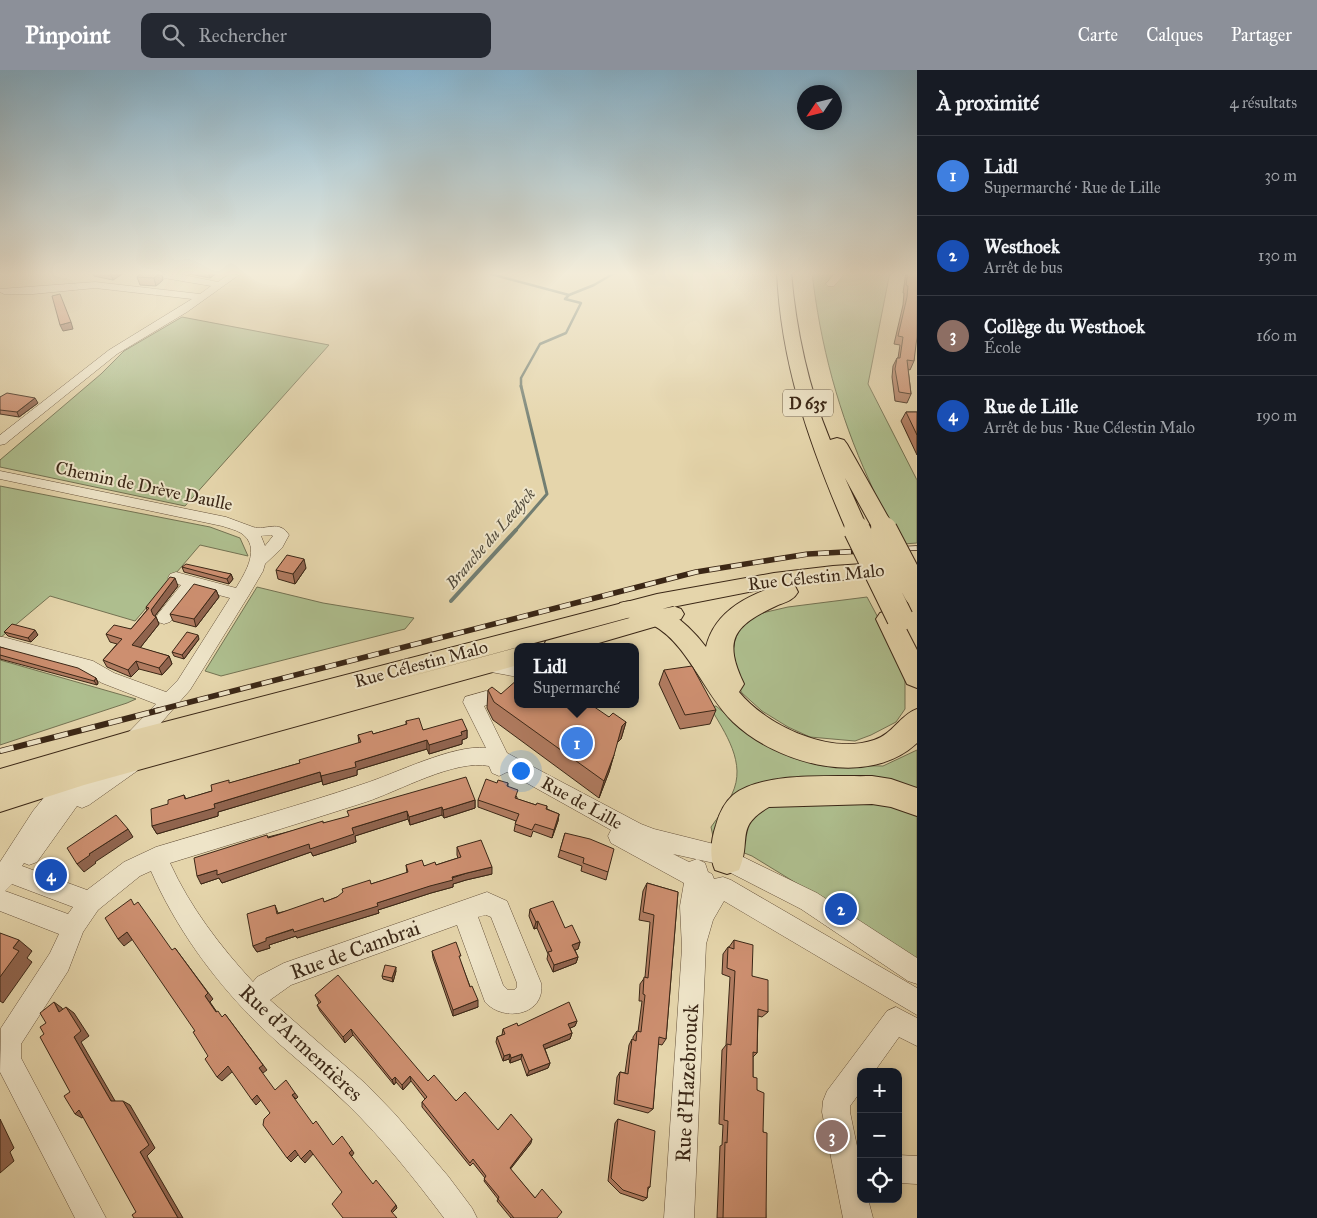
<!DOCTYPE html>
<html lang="fr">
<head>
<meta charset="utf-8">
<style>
  :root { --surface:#171b24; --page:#242831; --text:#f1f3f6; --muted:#9ea1a6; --line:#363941; --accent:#8c9099 }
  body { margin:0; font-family:"IM FELL Great Primer",serif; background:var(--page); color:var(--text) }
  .controls { position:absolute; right:15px; bottom:15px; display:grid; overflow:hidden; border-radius:10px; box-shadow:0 2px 8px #0003 }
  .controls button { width:45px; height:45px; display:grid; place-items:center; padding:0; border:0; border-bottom:1px solid var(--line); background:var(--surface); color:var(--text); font:25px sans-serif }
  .compass { position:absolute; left:797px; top:15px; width:45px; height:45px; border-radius:50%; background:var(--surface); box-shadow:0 2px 8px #0003; rotate:235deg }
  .you { position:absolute; left:520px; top:700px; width:18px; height:18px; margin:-12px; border:4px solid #fff; border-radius:50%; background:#1a73e8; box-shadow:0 0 0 8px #1a73e833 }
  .badge { display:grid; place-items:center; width:32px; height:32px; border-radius:50%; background:var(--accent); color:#fff; font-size:16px; font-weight:700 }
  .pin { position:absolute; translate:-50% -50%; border:2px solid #fff; box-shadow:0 1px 5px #0006 }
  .popup { position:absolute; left:514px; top:573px; width:125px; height:65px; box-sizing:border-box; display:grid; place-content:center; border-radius:10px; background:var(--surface); filter:drop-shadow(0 1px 4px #0005); font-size:16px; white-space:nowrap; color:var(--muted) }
  .popup b { font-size:19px; color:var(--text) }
  .popup::after { content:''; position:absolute; left:50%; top:100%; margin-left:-10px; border:10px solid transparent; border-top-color:var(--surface) }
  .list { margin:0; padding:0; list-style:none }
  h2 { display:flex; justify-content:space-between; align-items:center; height:65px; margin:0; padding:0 20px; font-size:21px }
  h2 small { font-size:16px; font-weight:400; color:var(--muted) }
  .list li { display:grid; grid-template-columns:32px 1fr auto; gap:15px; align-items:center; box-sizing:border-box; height:80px; padding:0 20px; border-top:1px solid var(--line) }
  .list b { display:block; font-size:19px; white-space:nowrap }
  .list p { margin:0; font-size:16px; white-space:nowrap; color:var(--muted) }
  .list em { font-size:16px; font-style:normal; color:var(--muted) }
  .icon { flex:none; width:28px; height:28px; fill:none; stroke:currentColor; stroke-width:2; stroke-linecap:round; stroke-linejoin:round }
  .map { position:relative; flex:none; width:917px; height:1148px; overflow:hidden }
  header { display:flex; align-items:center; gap:30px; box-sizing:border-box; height:70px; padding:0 25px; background:var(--accent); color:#fff }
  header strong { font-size:24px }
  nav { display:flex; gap:28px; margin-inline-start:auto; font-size:18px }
  .search { width:350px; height:45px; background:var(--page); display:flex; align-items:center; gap:12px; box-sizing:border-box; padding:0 18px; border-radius:10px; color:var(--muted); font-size:19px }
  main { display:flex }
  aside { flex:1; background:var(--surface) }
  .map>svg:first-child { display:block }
</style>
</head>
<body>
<header>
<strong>Pinpoint</strong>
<div class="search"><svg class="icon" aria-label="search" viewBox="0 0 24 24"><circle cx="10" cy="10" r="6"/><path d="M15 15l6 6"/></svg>Rechercher</div>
<nav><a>Carte</a><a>Calques</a><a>Partager</a></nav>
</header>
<main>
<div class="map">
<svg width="917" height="1148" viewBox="0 0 917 1148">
  <rect width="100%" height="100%" fill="#e5d5ab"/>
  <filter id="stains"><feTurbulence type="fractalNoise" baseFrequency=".004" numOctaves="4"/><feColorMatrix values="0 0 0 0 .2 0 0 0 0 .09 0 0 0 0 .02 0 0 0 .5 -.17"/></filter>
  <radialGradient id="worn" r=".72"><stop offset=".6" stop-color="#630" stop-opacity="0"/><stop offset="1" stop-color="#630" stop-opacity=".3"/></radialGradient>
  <path fill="#aebe8e" stroke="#747252" d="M812 202H890L868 314 917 410V473L903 474C888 454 879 433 869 410 839 345 820 274 812 202Z
    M182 247 329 275 185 436 0 397V390L101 304 124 281Z
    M0 416 210 457 240 468 248 486 200 475 135 551 50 526 0 568Z
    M257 517 323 533 414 548 405 559 221 606 205 601Z
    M867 527 897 583 905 607V639L896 652 871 665 855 671 810 667 788 657 762 641 742 623 732 605 728 578 736 557 762 543 788 537Z
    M0 590 136 629 127 633 0 675Z
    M716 636 757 670 818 695 883 696 917 680V892L889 870 752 786 714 771 711 757C718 747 727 736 732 724 747 693 725 663 710 637Z"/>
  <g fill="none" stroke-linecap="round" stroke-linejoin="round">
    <path stroke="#727e72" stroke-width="2.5" d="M483 202 569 225 594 215 616 202
      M521 317V308L540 274 566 263 581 233 565 229 569 225"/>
    <path stroke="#727e72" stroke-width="3" d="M515 461 547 424 521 316"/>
    <path stroke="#727e72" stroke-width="4" d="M451 531 516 460"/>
    <defs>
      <path id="minor" d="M159 202H169L218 212 232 202H243L187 242 117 284 5 374 0 375V365L109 280 192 229 95 218 33 224H4L0 222V219L95 212 200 224 211 216 164 208Z
        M836 202H846L834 216H828L826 214Z
        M0 401 226 447C235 450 244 454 253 457 266 461 279 449 289 465L282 478 265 494 263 501 249 525 190 620 138 679 131 681 124 679 121 673 124 667 156 634 102 613 81 601 0 579V567H3L93 591 114 603 166 622 178 610 230 528 196 519 170 552 164 554 158 552 156 548 158 544 181 515 170 512 168 508 170 504 176 502 236 518C245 503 262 477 241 463 236 460 228 458 222 456L0 409ZM271 465 273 466 265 476 261 466Z
        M486 588 518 593V607L480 600 477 595 480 590Z
        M486 621 493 623 495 628 493 633 484 636 507 683 641 754 654 759 722 776 725 782 729 781 737 784 817 823 917 888V914L908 911 801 839 721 798 718 792 714 793 673 784 689 792 697 789 705 793 708 802 712 804 714 809 723 807 731 810 917 918V945L724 831 713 850 706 874 694 1148H664L682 878 680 836 684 813 611 773 608 766 611 760 507 702 499 706 492 703 489 696C455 689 399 721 366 732 301 753 235 773 170 793 190 837 220 876 253 912L257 907 284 893 487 822 507 831 541 913C546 945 504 953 485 932L457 855 291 915 270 930 366 1014 395 1044 448 1106 472 1138 477 1148H444C414 1108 383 1069 348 1035 319 1006 286 982 257 953 213 909 176 858 151 801L140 806 98 840 83 862 68 901 21 974V988L106 1148H75L0 1002 1 958 50 883 59 864 0 841V792L33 741 67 699 74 696 81 699 83 702C90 694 95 688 106 692L109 698 130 686 137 689 140 695 137 701 89 735 82 738 77 736 37 792 29 795 24 793 22 796 87 820 124 792 156 777C225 756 295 737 363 714 395 704 453 674 486 678L463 632 465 627ZM12 814 73 837 68 844 5 821ZM486 845 491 847 517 913V917L514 920H508L503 915 478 847Z
        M896 937 917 948V976L899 967 874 1002H861V1021L850 1036V1042L858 1081 861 1082V1129H868L873 1148H843L822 1042 823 1031 827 1021 887 941Z
        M898 1085 917 1086V1114L898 1113Z"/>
      <path id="major" d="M893 492 900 494 903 499 900 504 774 517 657 540 397 610 518 577V595L84 715 0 742V699L134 660 657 524 774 503 833 496Z
        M673 536 681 539 684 544 681 549 585 577H543L546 571Z"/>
      <path id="highway" d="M777 202H791C796 260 808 316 830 370L837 368 844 370 847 374 892 454 889 459 881 461 873 459 845 408 867 457 864 462 856 464 848 462 845 457C809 373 781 294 777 202Z
        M786 513 795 516 798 522C793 531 785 532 776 536 733 556 723 570 744 614L739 622C767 656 830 685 874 670 893 664 900 645 917 639V673C868 719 777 694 733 652 704 624 688 574 653 555 642 550 631 549 620 545L616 539 620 533C654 523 687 552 706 577 715 539 752 523 786 513Z
        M889 540 898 543 917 580V618L907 614 876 549 880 543Z
        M872 706 891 709 917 718V746L891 737 872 734 769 737C734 757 752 770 739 800L727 804 715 800C709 786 711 770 716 755 719 744 724 733 733 725 763 701 834 707 872 706Z"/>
    </defs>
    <use href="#minor" stroke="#66523b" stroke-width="1"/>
    <use href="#major" stroke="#3b2716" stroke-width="2"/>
    <use href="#highway" stroke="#3b2716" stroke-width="2"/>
    <use href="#minor" fill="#eee4c8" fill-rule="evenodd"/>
    <use href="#major" fill="#e5d5ab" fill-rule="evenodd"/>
    <use href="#highway" fill="#e5d5ab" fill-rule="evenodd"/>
    <defs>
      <path id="rail-far1" d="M155 641 696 502 808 484 917 478"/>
      <path id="rail" d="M0 681 160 640"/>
    </defs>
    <use href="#rail-far1" stroke="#3b2716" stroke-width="5.5"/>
    <use href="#rail" stroke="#3b2716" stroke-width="6"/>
    <use href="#rail-far1" stroke="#eee4c8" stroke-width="4" stroke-dasharray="11" stroke-linecap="butt"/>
    <use href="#rail" stroke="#eee4c8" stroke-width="4.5" stroke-dasharray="14" stroke-linecap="butt"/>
    <defs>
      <path id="highway-bridge-far1" d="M881 454 885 461
        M856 457 858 461"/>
      <path id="highway-bridge" d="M857 460 900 548
        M884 460 917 523"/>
    </defs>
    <use href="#highway-bridge-far1" stroke="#3b2716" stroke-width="21" stroke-linecap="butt"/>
    <use href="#highway-bridge" stroke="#3b2716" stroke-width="28" stroke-linecap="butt"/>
    <use href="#highway-bridge-far1" stroke="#e5d5ab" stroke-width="20"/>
    <use href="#highway-bridge" stroke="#e5d5ab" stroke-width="26"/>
  </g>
  <path fill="#b07b60" stroke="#3b2716" d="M92 202H125L113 210 94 206Z
    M143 202 163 210 156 216 140 215 137 207Z
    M179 202H218L210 208Z
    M906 202H917L914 291 910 300 908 299 911 324 907 333 895 331 892 307 893 296 897 288H898L900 275 894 274 903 235 904 223H903Z
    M0 327 38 333 19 347 0 344Z
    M906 342H917V385L901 351Z
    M182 497 231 504 233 509 229 514 184 502Z
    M306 498 295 514 278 509 276 500Z
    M178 516 155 546 156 547 159 554 140 578 169 586 172 594 162 605 139 599 131 607 107 597 103 590 117 574 110 572 106 564 131 559 147 540 146 537Z
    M216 520 219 527 196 557 173 551 170 544Z
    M4 562 38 565 31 572 8 566Z
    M199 569 184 589 174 586 172 582Z
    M0 577 96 608 98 613 97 615 0 589Z
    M664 600 716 640 710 654 680 659 659 614Z
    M488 620 501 624 609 647 626 652 621 669 617 673 609 702 599 728 493 650 487 638Z
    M406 651 423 660H467V668L462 670V674L429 684 427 679 357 700V705L323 715 322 711 218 742V746L157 764 152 756 168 734 184 725 186 729 212 721 230 713 300 693 359 673 358 665 373 664 406 655Z
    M497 713H508V716L517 727V729L536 735 547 736V739L559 744 558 751 552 768 533 761 531 767 514 761 516 751 478 737V730Z
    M475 730V738L444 748 442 745 410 755 408 749 355 766 356 772 313 786 311 782 222 813 219 808 201 814 268 767 323 753Z
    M565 763 608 802 606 810 581 801 582 796 558 787Z
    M457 777 492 804 466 810 453 814V817L431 823 378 840 379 843 297 868 296 866 269 875 270 878 257 882 253 876 275 835 278 843 324 832 337 827 371 814 407 803 406 795 424 796 436 795 458 788 457 785Z
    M647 813 678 822 666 969 662 975 658 974 653 1039 648 1043 614 1034 617 1007 620 1002 625 1003 629 975 632 969 633 970V967L637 961 638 962 642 931H639L640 914 645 907 650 852 639 850 643 821Z
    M530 839 565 858 580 872 578 879 575 880 578 887 576 893 553 902 547 889 548 884 537 858 534 859 529 846Z
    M734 870 752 906 768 942 762 947 758 946 757 983 753 987V1007L757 1020 763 1062 766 1148H717L720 1076 722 1075 723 1055 719 1054 722 980 726 975 730 907 722 904 723 884 728 877H729Z
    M432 881 461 893 478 937 453 946 433 888Z
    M396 901 393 912 383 909 382 906Z
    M315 925 428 1011 498 1060 531 1073 510 1099 535 1128 557 1148H511L497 1131 498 1129 484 1111 485 1108 473 1093 470 1096 422 1037V1032L425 1029 411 1011 403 1020 396 1012 394 1015 353 965 345 973 320 941 317 935 319 933Z
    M577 951 575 956 570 958 572 963 570 969 545 979 550 993 548 998 527 1006 521 989 510 993 509 989 503 991 496 972 497 967 502 965 503 959 518 956Z
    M618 1049 650 1117 648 1119 647 1128 643 1131 620 1123 608 1111 615 1053Z"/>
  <path fill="#90644e" stroke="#3b2716" d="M110 202H125L113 210Z
    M161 202 163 210 156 216 154 208Z
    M208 202H218L210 208Z
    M71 252 73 259 63 261 60 255Z
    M35 328 38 333 19 347 17 342Z
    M304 489 306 498 295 514 293 504Z
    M231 504 233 509 229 514 227 509Z
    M175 508 178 516 154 547H156L159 554 136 583 132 575 151 540Z
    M216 520 219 527 196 557 194 549Z
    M35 560 38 565 31 572 28 568Z
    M198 565 199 569 184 589 182 585Z
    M169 586 172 594 162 605 159 598Z
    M136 591 139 599 131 607 128 600Z
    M96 608 98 613 97 615 94 611Z
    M626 652 621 669 617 673 622 656Z
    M467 660V668L462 670V674L429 684V675L461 662Z
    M427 670V679L357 700V705L323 715 321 706 355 692Z
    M614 685 609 702 599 728 604 711Z
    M320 702 322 711 218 742V746L157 764 152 756 214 734Z
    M475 730V738L444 748 443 740Z
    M442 737V745L410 755 409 747Z
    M407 741 408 749 355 766 356 772 313 786 311 782 222 813 219 808 201 814 197 806Z
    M559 744 558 751 552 768 554 760Z
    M128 759 133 767 95 792 96 793 84 802 77 794 89 784Z
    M492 797V804L466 810 453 814V817L431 823 378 840 379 843 297 868 296 866 269 875 270 878 257 882 253 876 266 868 377 833 467 803Z
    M538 851 537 858 534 859 536 852Z
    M127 862 133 869 124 876 118 869Z
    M19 870 32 881 27 888 32 892 3 933 0 931V907L13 878Z
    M580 872 578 879 570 882 572 875Z
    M175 878 213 929 210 932 221 948 205 926Z
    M578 887 576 893 553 902 554 895Z
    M396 897V901L393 912 392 908Z
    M478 930V937L453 946V940Z
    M54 932 62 938 67 948 59 942Z
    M66 937 74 943 89 966 81 972 118 1036 111 1031 74 967Z
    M225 944 267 1000 263 1003 259 998Z
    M577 951 575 956 566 960 568 954Z
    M351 959 353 965 345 973 343 967Z
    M572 963 570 969 542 980 543 975Z
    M510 984 509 989 503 991 504 986Z
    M522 984 521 989 510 993 511 988Z
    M550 993 548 998 527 1006 529 1001Z
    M228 996 233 1001 222 1011 217 1007Z
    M410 1006 411 1011 403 1020 402 1015Z
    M395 1007 396 1012 394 1015 392 1010Z
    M295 1023 298 1027 296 1029 292 1025Z
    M257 1025 261 1030 256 1035 252 1030Z
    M123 1031 130 1035 155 1078 147 1086 183 1148H178L140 1082Z
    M79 1040 87 1044 82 1048 75 1044Z
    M0 1049 14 1078 10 1082 14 1091 0 1103Z
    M532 1069 531 1073 509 1101 510 1098Z
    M295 1080 299 1084 291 1092 287 1088Z
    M310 1080 314 1083 305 1093 301 1089Z
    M352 1080 354 1083 352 1086 349 1083Z
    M396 1135 397 1138 392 1143 391 1141Z"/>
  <path fill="#cd8f70" stroke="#3b2716" d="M143 202H161L154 208 137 207Z
    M908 202H917V267L914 291 907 290 911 324 899 322 895 299 897 288H900L903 267 898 266 907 227 908 216 906 215Z
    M60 224 71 252 60 255 52 226Z
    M7 323 35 328 17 342 0 340V327Z
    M906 342H917V365Z
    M287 485 304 489 293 504 276 500Z
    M186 494 231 504 227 509 182 497Z
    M170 507 175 508 151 540 153 545 156 547 132 575 169 586 159 598 136 591 128 600 103 590 122 569 106 564 114 555 131 559 149 538 146 537Z
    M194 514 216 520 194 549 170 544Z
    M12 554 35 560 28 568 4 562Z
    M187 562 198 565 182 585 172 582Z
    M0 577 78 598 96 608 94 611 0 585Z
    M692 596 716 640 685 645 664 600Z
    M518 609V634H590L609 647 613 643 626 652 622 656 614 685 604 711 494 632 488 620 492 617 501 624Z
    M419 648 423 660 462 649 467 660 461 662 462 665 429 675 427 670 355 692 356 697 321 706 320 702 214 734 215 738 152 756 151 739 168 734V730L184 725 185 729 212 721 211 715 229 710V713L300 693 299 690 361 672 358 665 372 661 373 664 407 654 406 651Z
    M466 707 475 730 443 740 442 737 409 747 407 741 352 758 354 764 310 779 309 774 217 805V800L197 806 194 788 267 765 268 768 323 751V753L349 746 347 741Z
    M486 709 497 713 498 710 508 713 507 716 518 720 515 728 536 735 537 733 547 736 546 739 559 744 554 760 535 754 532 760 515 754 519 744 478 730Z
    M116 745 128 759 89 784 90 785 77 794 67 778Z
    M565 763 590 769 614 779 608 802 583 793 584 788 560 780Z
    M481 770 492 797 467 803 452 807 453 810 430 816 377 833 378 836 294 862 293 859 266 868V871L253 876 247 844 275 835 277 844 323 828 324 832 337 827 343 822 342 819 370 810 371 814 408 802 406 795 422 790 424 796 435 792 436 795 461 787 457 777Z
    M647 813 678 822 666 969 659 967 653 1039 617 1030 620 1002 628 1004 632 969 636 971 637 961 641 962 645 925 643 924 644 907 648 908 654 845 643 842Z
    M131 829 134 835 138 832 172 880 175 878 208 923 205 926 216 942 218 941 222 947 225 944 263 995 259 998 275 1020 286 1010 295 1023 292 1025 313 1054 316 1051 333 1075 342 1066 352 1080 349 1083 362 1100 373 1114 376 1110 396 1135 391 1141 397 1148H343L332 1134 342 1122 310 1080 301 1089 295 1080 287 1088 263 1055 264 1049 270 1043 257 1025 252 1030 228 996 217 1007 205 989 208 986 193 962 195 961 127 862 118 869 105 848Z
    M553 831 565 858 572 855 580 872 572 875 578 887 554 895 548 882 552 881 538 851 536 852 530 839Z
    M0 863 19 870 13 878 19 881 0 907Z
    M734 870 753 875 752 906 768 910V942L758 939 757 983 753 982V1007L757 1008V1020L764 1023 763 1062 767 1063 766 1148H723L725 1072 727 1073 728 1051 724 1050 727 974 731 975 735 901 727 898 728 877 734 879Z
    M456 872 461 886H459L470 917 472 916 478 930 453 940 432 881Z
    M385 895 396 897 392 908 382 906Z
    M338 905 428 1011 434 1005 456 1031 465 1022 498 1060 511 1044 532 1069 510 1098 535 1128 542 1119 562 1142 557 1148H514L498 1129 499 1127 484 1109 486 1106 473 1089 470 1093 422 1032 427 1027 410 1006 402 1015 395 1007 392 1010 351 959 343 967 317 935 321 932 315 925Z
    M54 932 59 942 66 937 81 961 74 967 111 1031H123L149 1075 140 1082 178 1148H134L132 1145 136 1142 79 1040 75 1044 64 1026 70 1022 40 967 44 964 40 957 46 953 40 943Z
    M569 932 577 951 568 954 572 963 543 975 550 993 529 1001 522 984 511 988 510 984 504 986 497 967 505 964 503 959 517 953 518 956Z
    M618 1049 655 1061 650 1117H648L647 1128 623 1120 611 1108Z"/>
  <linearGradient id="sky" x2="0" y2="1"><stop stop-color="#87b6d2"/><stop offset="0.56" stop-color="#f3ecd9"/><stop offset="1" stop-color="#f3ecd9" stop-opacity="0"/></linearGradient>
  <rect width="917" height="363" fill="url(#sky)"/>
  <g text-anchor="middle" stroke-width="4" stroke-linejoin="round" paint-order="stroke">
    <rect fill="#eee4c8" stroke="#71604b" stroke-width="1" x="783" y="319.5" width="50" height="27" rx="4"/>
    <g font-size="16" font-weight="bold" fill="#3b2716">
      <text x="808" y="339">D 635</text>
    </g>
    <g font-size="16" font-style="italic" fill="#524b3c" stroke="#eee4c8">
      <text transform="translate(490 468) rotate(-49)" y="6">Branche du Leedyck</text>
    </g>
    <g font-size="18" fill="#3b2716" stroke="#eee4c8">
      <text transform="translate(144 416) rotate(12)" y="6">Chemin de Drève Daulle</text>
      <text transform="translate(816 507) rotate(-6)" y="6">Rue Célestin Malo</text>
      <text transform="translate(421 594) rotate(-15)" y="6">Rue Célestin Malo</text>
      <text transform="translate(582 733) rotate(29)" y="6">Rue de Lille</text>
    </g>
    <g font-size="21" fill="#3b2716" stroke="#eee4c8">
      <text transform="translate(355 880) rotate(-20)" y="7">Rue de Cambrai</text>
      <text transform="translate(301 973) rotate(43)" y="7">Rue d'Armentières</text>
      <text transform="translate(687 1013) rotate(-87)" y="7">Rue d'Hazebrouck</text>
    </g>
  </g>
  <rect width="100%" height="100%" filter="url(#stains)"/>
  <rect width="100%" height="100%" fill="url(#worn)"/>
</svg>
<div class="controls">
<button>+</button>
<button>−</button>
<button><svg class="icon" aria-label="locate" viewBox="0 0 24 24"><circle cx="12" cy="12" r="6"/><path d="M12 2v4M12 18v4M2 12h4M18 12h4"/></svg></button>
</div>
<svg class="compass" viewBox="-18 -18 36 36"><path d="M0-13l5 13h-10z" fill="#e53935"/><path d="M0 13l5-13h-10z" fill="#9ea1a6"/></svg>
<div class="you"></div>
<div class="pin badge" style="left:577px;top:673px;background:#3f7fe0">1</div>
<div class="popup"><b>Lidl</b>Supermarché</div>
<div class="pin badge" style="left:841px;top:839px;background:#1a4fb4">2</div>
<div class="pin badge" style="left:832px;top:1066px;background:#8d6e63">3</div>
<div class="pin badge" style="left:51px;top:805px;background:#1a4fb4">4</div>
</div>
<aside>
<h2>À proximité<small>4 résultats</small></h2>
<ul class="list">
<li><span class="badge" style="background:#3f7fe0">1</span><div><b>Lidl</b><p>Supermarché · Rue de Lille</p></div><em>30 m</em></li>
<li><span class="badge" style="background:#1a4fb4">2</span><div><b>Westhoek</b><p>Arrêt de bus</p></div><em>130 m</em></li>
<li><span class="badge" style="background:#8d6e63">3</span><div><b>Collège du Westhoek</b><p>École</p></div><em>160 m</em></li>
<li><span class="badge" style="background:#1a4fb4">4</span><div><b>Rue de Lille</b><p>Arrêt de bus · Rue Célestin Malo</p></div><em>190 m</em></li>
</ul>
</aside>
</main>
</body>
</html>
